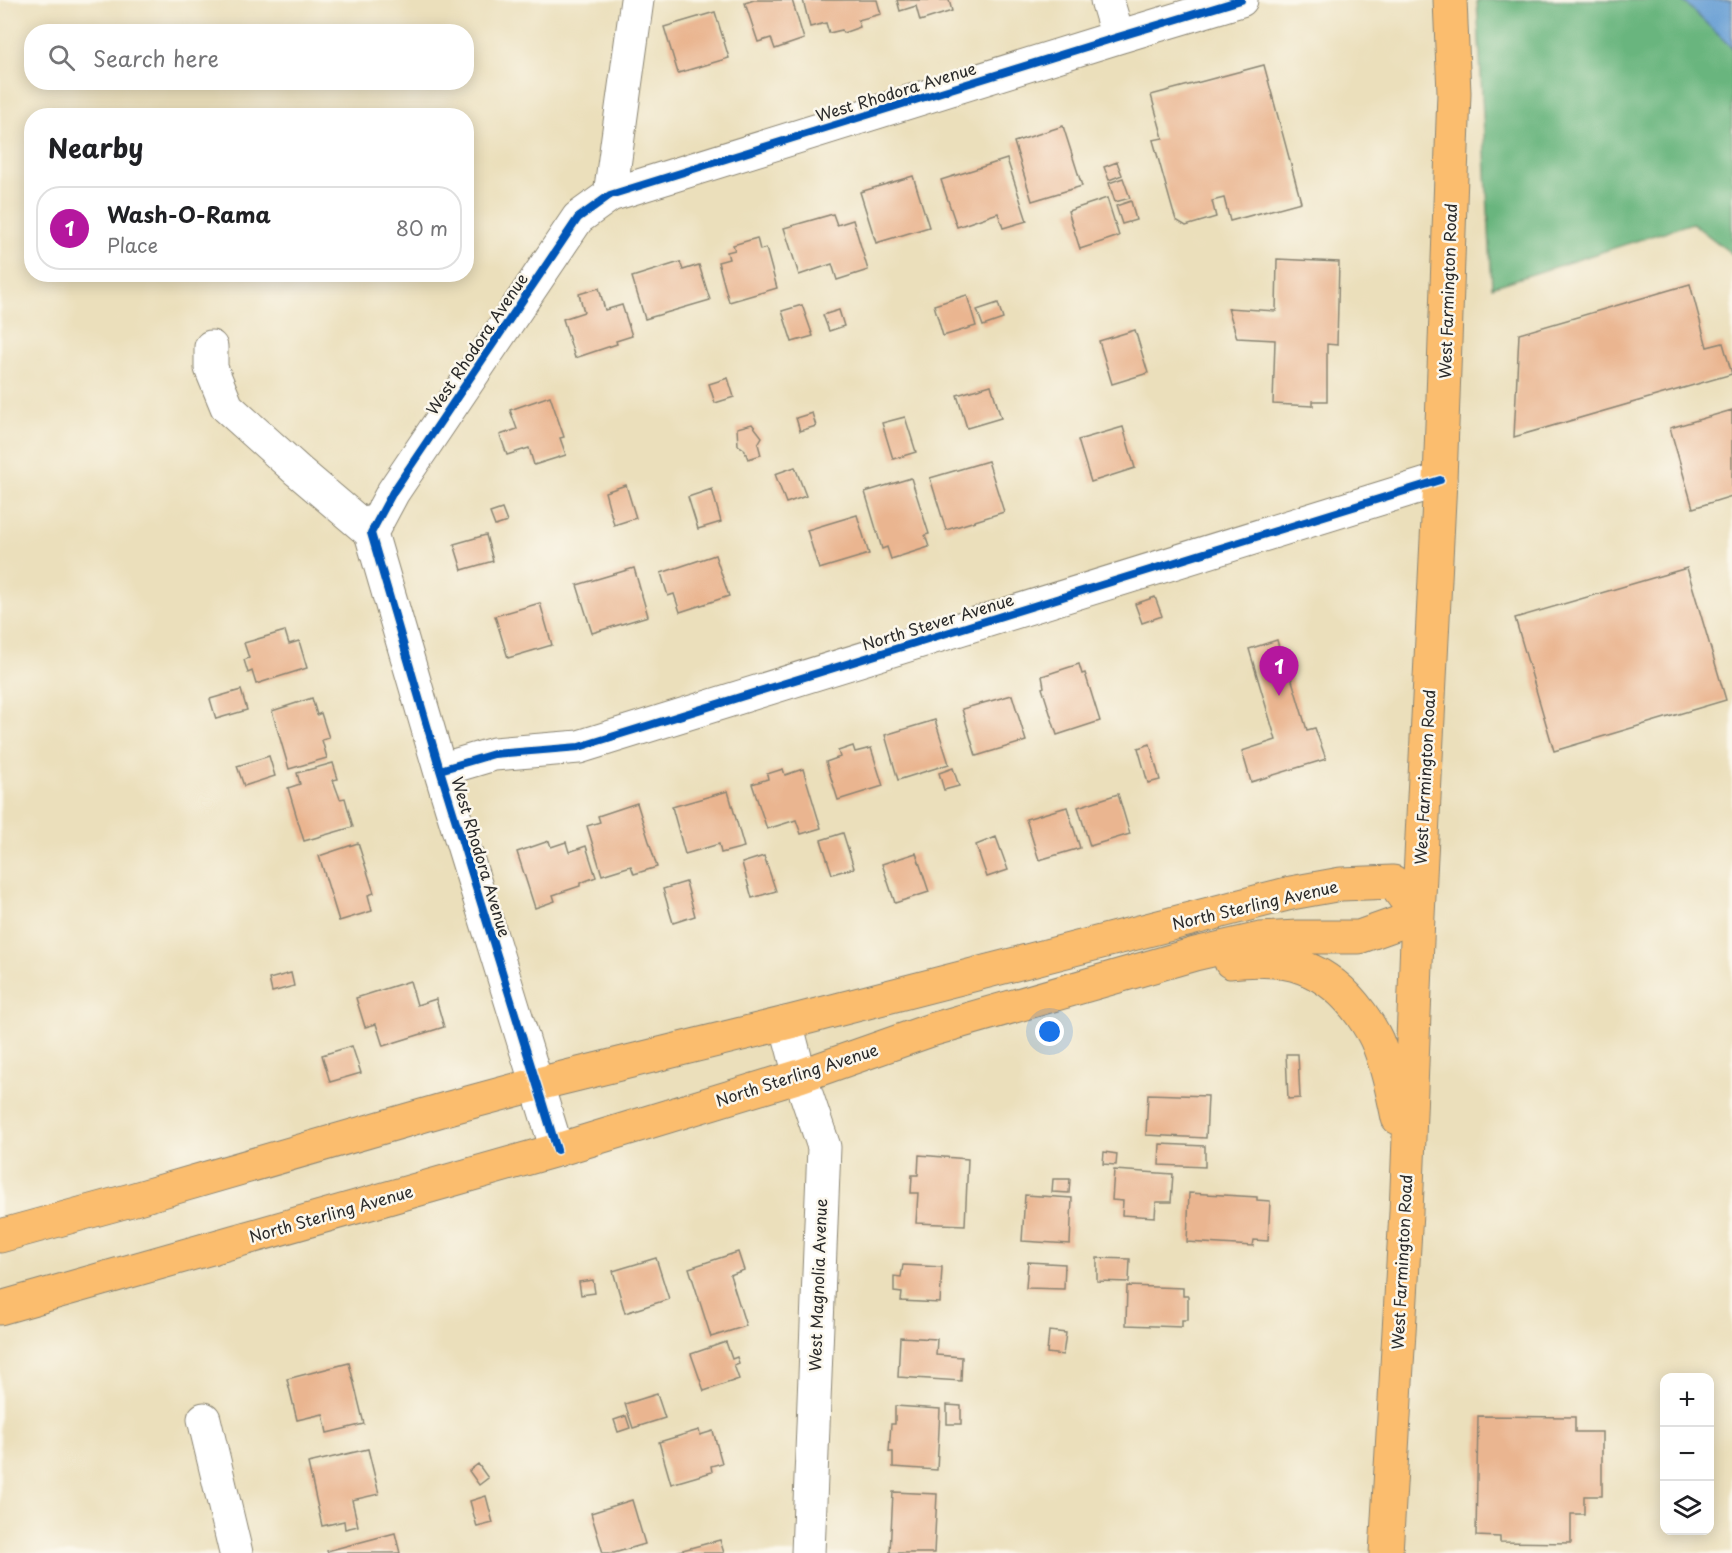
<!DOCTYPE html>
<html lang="en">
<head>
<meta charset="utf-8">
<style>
  :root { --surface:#fff; --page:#f2f2f2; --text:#202124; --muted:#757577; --line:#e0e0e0; --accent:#b5179e }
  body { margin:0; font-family:"Playpen Sans",sans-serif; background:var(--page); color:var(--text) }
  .controls { position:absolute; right:18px; bottom:18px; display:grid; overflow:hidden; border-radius:12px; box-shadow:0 3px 15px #0003 }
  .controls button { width:54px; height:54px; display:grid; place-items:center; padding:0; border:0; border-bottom:2px solid var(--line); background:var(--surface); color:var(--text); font:30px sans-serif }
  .you { position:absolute; left:1050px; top:1032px; width:21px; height:21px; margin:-15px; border:4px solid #fff; border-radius:50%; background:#1a73e8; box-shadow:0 0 0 9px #1a73e833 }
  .badge { display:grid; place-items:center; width:39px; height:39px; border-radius:50%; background:var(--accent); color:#fff; font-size:20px; font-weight:700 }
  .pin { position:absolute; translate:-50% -50px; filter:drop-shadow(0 2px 3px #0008) }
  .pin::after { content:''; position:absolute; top:32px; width:21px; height:18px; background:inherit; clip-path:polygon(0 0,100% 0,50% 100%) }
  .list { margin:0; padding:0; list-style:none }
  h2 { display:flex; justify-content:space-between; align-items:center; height:78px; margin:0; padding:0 24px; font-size:26px }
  h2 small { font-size:20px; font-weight:400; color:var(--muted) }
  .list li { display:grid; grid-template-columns:39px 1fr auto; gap:18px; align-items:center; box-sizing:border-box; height:84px; margin:0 12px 12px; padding:0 12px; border:2px solid var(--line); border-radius:24px }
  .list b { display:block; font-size:22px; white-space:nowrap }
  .list p { margin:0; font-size:20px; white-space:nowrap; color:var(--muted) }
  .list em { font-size:20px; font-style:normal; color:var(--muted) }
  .icon { flex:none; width:33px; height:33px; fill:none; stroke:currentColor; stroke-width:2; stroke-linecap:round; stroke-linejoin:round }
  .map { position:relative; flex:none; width:1732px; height:1553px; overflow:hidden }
  .search { position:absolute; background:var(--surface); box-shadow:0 3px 15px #0003; left:24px; top:24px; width:450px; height:66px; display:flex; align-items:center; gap:15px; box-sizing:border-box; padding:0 21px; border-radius:24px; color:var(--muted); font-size:22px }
  .panel { position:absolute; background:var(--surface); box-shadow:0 3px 15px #0003; left:24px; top:108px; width:450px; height:174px; border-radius:24px }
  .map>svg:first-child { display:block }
</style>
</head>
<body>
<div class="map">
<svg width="1732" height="1553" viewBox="0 0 1732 1553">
  <rect width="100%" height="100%" fill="#fbf7ec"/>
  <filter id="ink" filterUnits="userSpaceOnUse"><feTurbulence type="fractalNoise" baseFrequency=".0167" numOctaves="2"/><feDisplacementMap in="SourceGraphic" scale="12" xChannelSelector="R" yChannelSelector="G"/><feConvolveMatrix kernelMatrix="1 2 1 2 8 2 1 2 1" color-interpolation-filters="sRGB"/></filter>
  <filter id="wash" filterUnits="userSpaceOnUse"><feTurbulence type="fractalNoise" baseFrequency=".008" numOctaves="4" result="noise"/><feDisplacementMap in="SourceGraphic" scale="24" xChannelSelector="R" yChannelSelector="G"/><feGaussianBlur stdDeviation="1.35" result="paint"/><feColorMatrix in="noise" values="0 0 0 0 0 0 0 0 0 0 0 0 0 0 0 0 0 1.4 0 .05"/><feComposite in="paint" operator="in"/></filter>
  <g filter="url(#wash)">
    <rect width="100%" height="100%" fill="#ebdfbb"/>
    <path fill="#69b57e" stroke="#4a7054" stroke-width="1.5" d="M1477 0H1732V254L1692 223 1492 287Z"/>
    <path fill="#669ed4" stroke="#486480" stroke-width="1.5" d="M1682 0H1732V48Z"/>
    <g id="blocks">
      <path fill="#eab590" d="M754 0H792L804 39 775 49 771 38 758 42 745 3Z
        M803 0H877L881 14 858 20 860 27 843 33 842 30 829 33 826 23 810 27Z
        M897 0H949L952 11 920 21 916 6 900 11Z
        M715 12 729 58 678 73 664 27Z
        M1264 65 1301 202 1230 221 1224 198 1212 201 1216 217 1186 226 1176 220 1173 211 1153 140 1163 138 1151 95Z
        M1063 126 1082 186 1032 201 1014 142Z
        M1007 159 1027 221 1003 228 998 213 957 227 941 180Z
        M1117 162 1122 175 1109 180 1104 167Z
        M913 176 929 227 876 243 860 192Z
        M1123 178 1130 198 1115 202 1109 183Z
        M1107 198 1119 236 1080 249 1068 211Z
        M1131 201 1136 220 1122 224 1116 206Z
        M833 214 837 225 853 220 868 270 837 280 832 264 799 275 784 228Z
        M757 238 760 250 766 248 777 288 729 302 718 262 729 259 727 252 735 250 733 245Z
        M1277 259 1339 262 1337 345 1327 344V401H1313V406L1273 404 1275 340 1237 338 1228 308 1276 311Z
        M680 262 683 270 699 265 710 300 645 319 632 277Z
        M1690 284 1707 347 1723 343 1732 374 1514 437 1519 334Z
        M599 288 605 310 622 305 632 336 616 341 617 344 575 358 563 319 584 312 579 294Z
        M967 295 976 326 943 336 934 305Z
        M998 303 1003 319 983 326 977 310Z
        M802 305 813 336 792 342 782 311Z
        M839 310 844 326 829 331 823 315Z
        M1135 330 1148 373 1112 384 1099 341Z
        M728 378 734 397 715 403 709 384Z
        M991 385 1001 418 967 428 957 395Z
        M550 396 564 437 560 438 566 455 534 465 529 448 507 455 500 435 517 429 510 410Z
        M1732 410V496L1693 508 1670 428Z
        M812 413 816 426 800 431 796 418Z
        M905 417 916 452 893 459 882 423Z
        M752 424 762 437 758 444 761 455 748 459 744 449 738 445 737 428Z
        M1123 427 1135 468 1091 482 1078 440Z
        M988 461 1004 512 946 530 930 478Z
        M795 467 806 496 786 503 775 474Z
        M911 478 929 534 925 535 929 547 891 559 887 547 882 549 865 492Z
        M626 485 636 518 614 525 605 492Z
        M712 489 721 522 698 529 688 497Z
        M502 509 507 522 495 526 490 513Z
        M857 515 869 554 819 569 807 530Z
        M486 535 493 561 462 570 454 544Z
        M715 555 729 596 680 612 674 594 668 596 661 573Z
        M634 568 648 616 592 633 577 585Z
        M1687 568 1726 700 1554 751 1515 618Z
        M1155 597 1162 616 1142 623 1135 604Z
        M540 603 552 645 508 658 495 616Z
        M285 631 289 644 299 641 307 668 256 684 252 671 248 673 244 660 249 658 244 643Z
        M1277 640 1281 655 1284 654 1307 730 1315 728 1326 759 1251 782 1242 751 1276 740 1249 649Z
        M1079 664 1082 674 1085 673 1100 721 1057 735 1042 688 1044 687 1042 676Z
        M241 690 247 710 216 719 210 699Z
        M1012 695 1026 741 976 756 962 709Z
        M312 698 317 715 321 713 329 738 322 740 327 758 289 769 272 711Z
        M935 720 949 764 898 780 885 735Z
        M1150 744 1160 780 1148 783 1138 748Z
        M853 746 855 752 871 748 883 786 838 800 826 762 840 757 838 751Z
        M269 756 275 776 244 786 237 766Z
        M333 763 338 779 333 780 340 799 345 798 353 827 304 841 288 788 300 784 297 773Z
        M953 768 959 786 944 790 939 773Z
        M783 769 785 775 803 769 821 828 801 834 796 820 767 829 752 784 768 779 767 774Z
        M728 791 744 847 721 853 719 844 685 854 672 807Z
        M1118 794 1130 834 1090 846 1078 807Z
        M637 803 657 867 634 874 631 866 602 875 587 826 600 822 598 816Z
        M1067 807 1080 848 1039 860 1026 819Z
        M843 833 854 868 832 874 821 840Z
        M996 837 1008 870 987 877 976 845Z
        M549 841 551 847 566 842 569 852 586 846 596 877 580 883V886L553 895 555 901 535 908 517 852Z
        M358 843 374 893 368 895 372 911 339 921 319 856Z
        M916 853 929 892 895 903 882 864Z
        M764 856 776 891 752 898 742 863Z
        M686 882 695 916 673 923 663 889Z
        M291 973 294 986 272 992 269 979Z
        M410 981 417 1005 436 999 444 1027 383 1046 376 1024 365 1027 356 998Z
        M352 1046 361 1073 330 1082 322 1055Z
        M1286 1054H1298L1300 1098 1288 1099Z
        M1148 1094 1208 1096 1206 1138 1146 1135Z
        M1160 1144 1205 1146V1167L1159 1165Z
        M1104 1152 1117 1154 1116 1165 1103 1164Z
        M919 1155 968 1159 965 1225 916 1223 918 1193H911L912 1175H918Z
        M1114 1170 1173 1174 1171 1202H1156L1155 1217 1122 1215 1123 1201 1112 1200Z
        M1053 1179H1070L1069 1193 1052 1192Z
        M1189 1193 1257 1197V1200L1270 1201 1268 1241 1254 1240 1253 1246 1187 1242Z
        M1025 1195 1072 1198 1070 1244 1022 1241Z
        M738 1252 744 1270 730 1275 746 1326 711 1337 689 1268Z
        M656 1258 669 1299 625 1313 613 1271Z
        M1097 1258 1130 1259 1129 1282 1097 1281Z
        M1028 1262 1065 1264 1064 1289 1026 1288Z
        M903 1265 942 1267 940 1303 901 1301 902 1293 894 1292V1276L901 1277Z
        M593 1280 595 1293 581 1295 579 1282Z
        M1127 1286 1183 1288V1296H1188V1320H1182V1327L1126 1325Z
        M1049 1331 1066 1333 1063 1355 1047 1353Z
        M900 1337 937 1339 936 1355 962 1357 961 1381 898 1377Z
        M726 1342 732 1359 737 1357 739 1363 734 1365 739 1379 704 1391 691 1354Z
        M349 1363 364 1424 327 1433 323 1414 297 1420 287 1379Z
        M657 1394 665 1418 633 1428 625 1404Z
        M947 1405 961 1406V1424H947Z
        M895 1406 940 1409 937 1470 893 1467V1452H889L891 1424H895Z
        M626 1416 630 1428 618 1432 614 1420Z
        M1478 1416 1575 1417V1432H1602V1496H1584V1514H1571V1543L1500 1542V1537L1476 1536Z
        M699 1430 700 1435 713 1431 722 1463 711 1466 712 1472 671 1484 659 1442Z
        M368 1449 379 1494 352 1500 358 1526 345 1529 344 1521 322 1526 308 1463Z
        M478 1464 488 1478 479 1485 469 1471Z
        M893 1492 937 1494 934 1553H890Z
        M486 1496 493 1523 477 1527 470 1501Z
        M632 1500 645 1544 614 1553H603L591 1513Z
        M395 1533 400 1553H328L327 1551Z
        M720 1540 724 1553H675V1552Z"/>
    </g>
  </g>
  <g filter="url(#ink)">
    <use href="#blocks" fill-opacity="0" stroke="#8b8573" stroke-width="1.5"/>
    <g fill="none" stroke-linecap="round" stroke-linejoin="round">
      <defs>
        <path id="minor" d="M1107 0 1118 37
          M610 195 637 0
          M211 347V368L227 407 298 471 371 533
          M440 770 494 754 579 747 1440 480
          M786 1023 800 1076 824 1147 808 1553
          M557 1150 440 770 371 533 393 492 578 218 610 195 1118 37 1241 0
          M204 1419 236 1553"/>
        <path id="major" d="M1231 962C1286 955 1327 967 1361 1014 1368 1024 1375 1034 1379 1046 1388 1069 1393 1093 1398 1118
          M0 1236 131 1200 449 1108 538 1084 786 1023 1291 893 1341 884 1393 882 1418 916
          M0 1308 557 1150 800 1076 931 1030 1195 954 1260 939 1298 937H1359L1418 916
          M1386 1553 1406 1212 1418 916 1440 480 1454 93 1450 0"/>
      </defs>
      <use href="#minor" stroke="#8b8573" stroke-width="35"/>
      <use href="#major" stroke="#8b8573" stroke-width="35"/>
      <use href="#minor" stroke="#fff" stroke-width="33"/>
      <use href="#major" stroke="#fbbd6e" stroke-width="33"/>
      <defs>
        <path id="cycleway" d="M440 770 494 754 579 747 1440 480
          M557 1150 440 770 371 533 393 492 578 218 610 195 1118 37 1241 0"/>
      </defs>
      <use href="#cycleway" stroke="#fbf7ec" stroke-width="11"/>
      <use href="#cycleway" stroke="#0057b8" stroke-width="8"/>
    </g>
  </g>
  <g text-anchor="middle" stroke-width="5" stroke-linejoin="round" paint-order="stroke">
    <g font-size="16" fill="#2b2b2b" stroke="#fbf7ec">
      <text transform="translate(896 92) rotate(-17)" y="6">West Rhodora Avenue</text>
      <text transform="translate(1448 291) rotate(-88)" y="6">West Farmington Road</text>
      <text transform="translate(477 344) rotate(-56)" y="6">West Rhodora Avenue</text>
      <text transform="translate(938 622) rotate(-17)" y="6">North Stever Avenue</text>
      <text transform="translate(1425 777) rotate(-87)" y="6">West Farmington Road</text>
      <text transform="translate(481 857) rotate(73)" y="6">West Rhodora Avenue</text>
      <text transform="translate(1255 905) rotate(-13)" y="6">North Sterling Avenue</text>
      <text transform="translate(797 1075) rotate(-18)" y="6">North Sterling Avenue</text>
      <text transform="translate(331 1214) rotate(-16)" y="6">North Sterling Avenue</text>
      <text transform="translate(1402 1262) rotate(-87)" y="6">West Farmington Road</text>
      <text transform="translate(818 1285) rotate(-88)" y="6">West Magnolia Avenue</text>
    </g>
  </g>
</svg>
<div class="controls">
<button>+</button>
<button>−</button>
<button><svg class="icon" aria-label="layers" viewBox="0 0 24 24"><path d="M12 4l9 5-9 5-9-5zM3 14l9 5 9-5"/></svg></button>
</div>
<div class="you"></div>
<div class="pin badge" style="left:1279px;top:696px">1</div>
<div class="search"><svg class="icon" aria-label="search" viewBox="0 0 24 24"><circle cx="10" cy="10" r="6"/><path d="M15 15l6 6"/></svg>Search here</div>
<section class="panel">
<h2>Nearby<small></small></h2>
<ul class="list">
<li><span class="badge">1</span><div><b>Wash-O-Rama</b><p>Place</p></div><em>80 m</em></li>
</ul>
</section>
</div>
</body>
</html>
